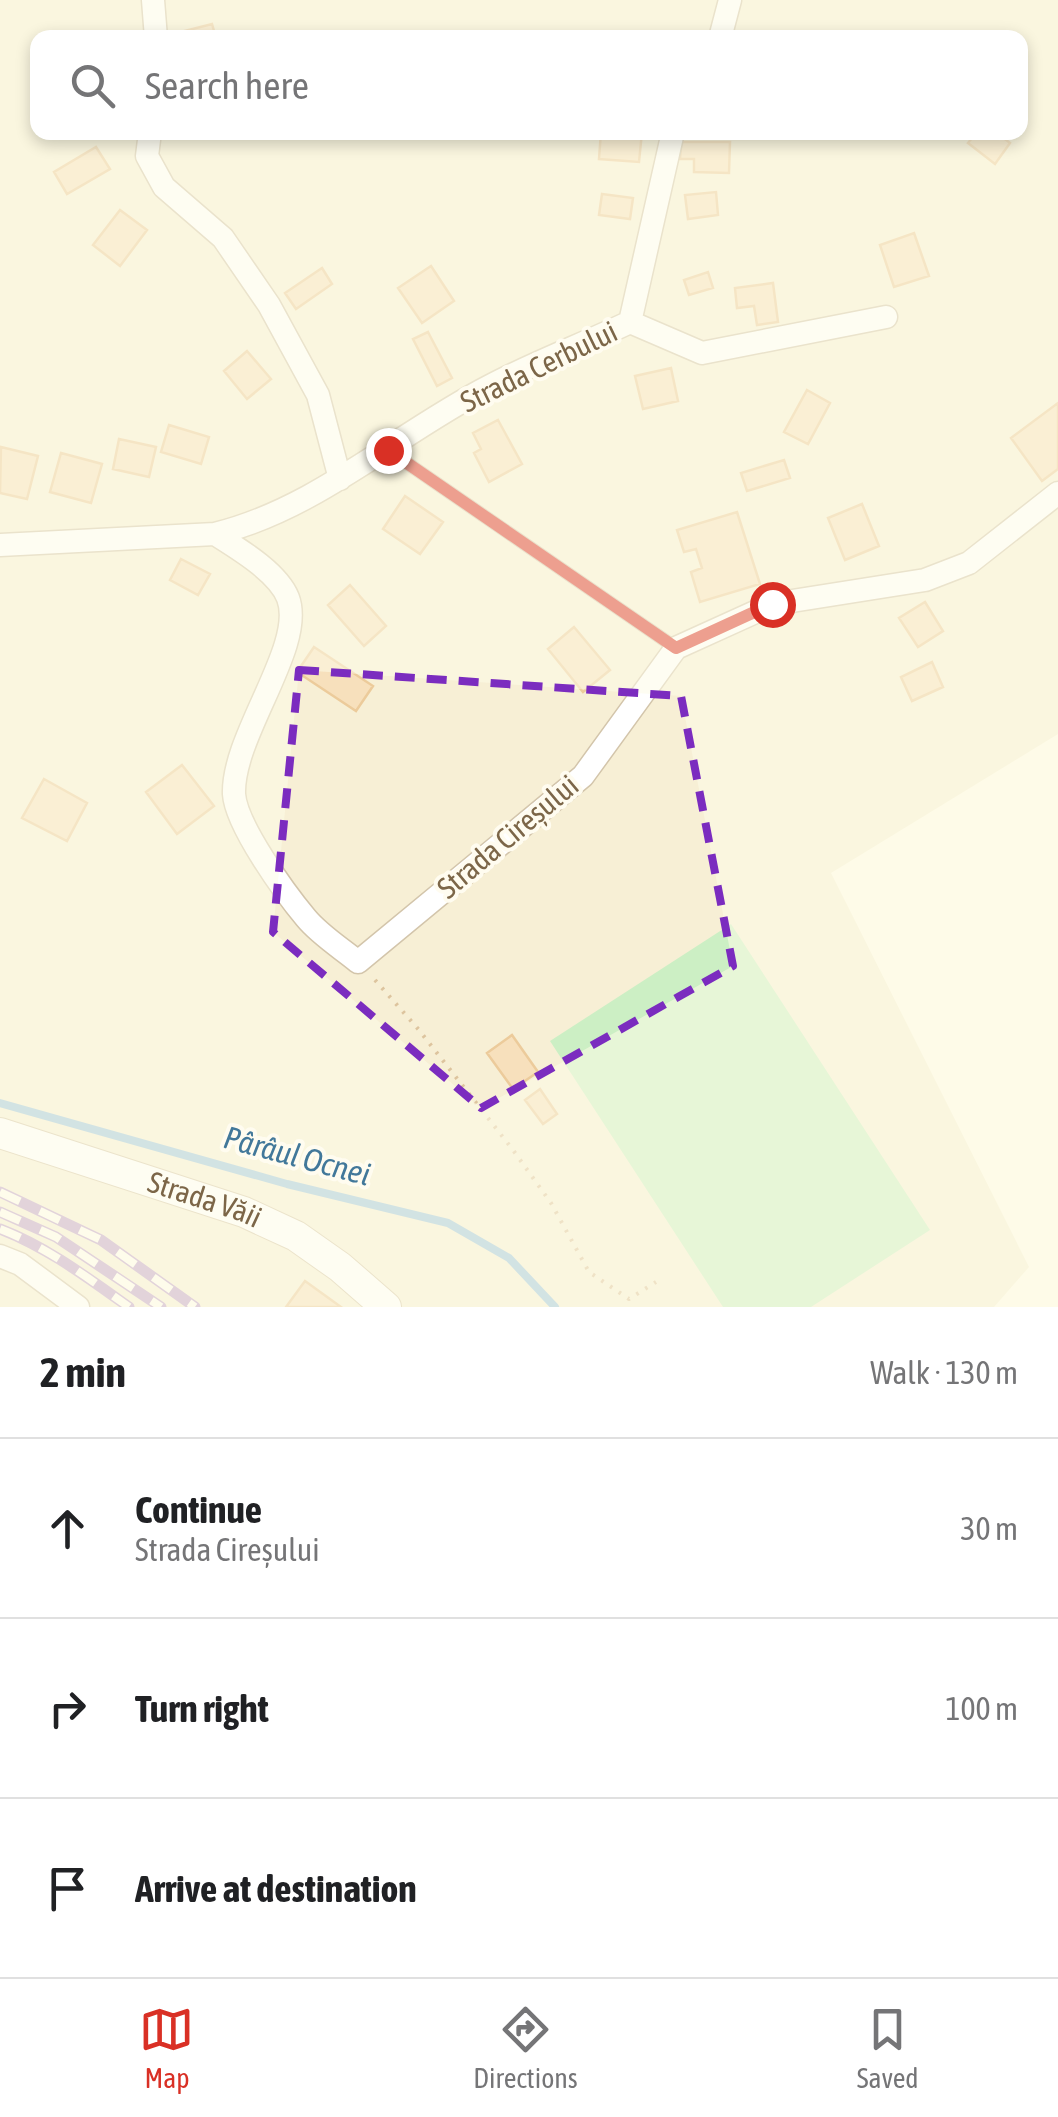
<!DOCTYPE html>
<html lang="en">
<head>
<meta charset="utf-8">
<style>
  :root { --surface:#fff; --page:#f6f6f6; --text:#202124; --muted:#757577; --line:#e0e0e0; --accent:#d93025 }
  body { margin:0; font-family:"Asap Condensed",sans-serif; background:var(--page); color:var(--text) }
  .stop { position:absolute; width:30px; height:30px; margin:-22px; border:8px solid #d93025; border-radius:50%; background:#fff }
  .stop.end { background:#d93025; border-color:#fff; box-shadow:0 2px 10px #0008 }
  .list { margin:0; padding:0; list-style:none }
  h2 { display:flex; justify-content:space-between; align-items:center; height:130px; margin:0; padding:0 40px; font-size:42px }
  h2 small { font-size:32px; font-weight:400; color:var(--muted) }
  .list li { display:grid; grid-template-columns:65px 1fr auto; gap:30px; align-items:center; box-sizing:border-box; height:180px; padding:0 40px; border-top:2px solid var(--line) }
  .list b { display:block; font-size:38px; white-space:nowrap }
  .list p { margin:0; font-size:32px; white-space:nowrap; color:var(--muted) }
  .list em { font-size:32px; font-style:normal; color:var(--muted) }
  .icon { flex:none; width:55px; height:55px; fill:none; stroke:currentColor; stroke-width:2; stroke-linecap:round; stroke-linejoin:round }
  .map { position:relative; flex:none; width:1058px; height:1307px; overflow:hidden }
  .search { position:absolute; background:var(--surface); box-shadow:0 5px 15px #0003; left:30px; right:30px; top:30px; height:110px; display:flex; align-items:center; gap:25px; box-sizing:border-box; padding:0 35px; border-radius:20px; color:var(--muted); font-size:38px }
  .sheet { height:670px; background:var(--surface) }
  nav { display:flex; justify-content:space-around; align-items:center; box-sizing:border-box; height:140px; border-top:2px solid var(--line); background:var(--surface); font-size:28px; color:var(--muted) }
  nav a { display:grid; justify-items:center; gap:5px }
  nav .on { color:var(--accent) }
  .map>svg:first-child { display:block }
</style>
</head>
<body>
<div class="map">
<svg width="1058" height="1307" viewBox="0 0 1058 1307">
  <rect width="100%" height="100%" fill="#fefbe8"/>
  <path fill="#f7efd5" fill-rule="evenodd" d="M0 0H1058V734L831 873 1029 1267 994 1307H0ZM38 38H1020V132H38Z"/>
  <path fill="#ccefc4" d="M731 924 930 1230 811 1307H723L550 1041Z"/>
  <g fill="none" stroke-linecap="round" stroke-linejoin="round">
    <path stroke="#9ec6de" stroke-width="8" d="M0 1103 287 1184 448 1223 509 1258 555 1307"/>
  </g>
  <path fill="#f7e0bc" stroke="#eccb9b" stroke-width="2.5" d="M212 24 216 38H169V35Z
    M601 132H642L639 162 599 159Z
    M977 132H996L1010 143 995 164 968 143Z
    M681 142H730L729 173 694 172V159H680Z
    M96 147 110 169 67 194 54 172Z
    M716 192 718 215 688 219 685 195Z
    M602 194 633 198 630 219 599 215Z
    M120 210 147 230 120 266 93 245Z
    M914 233 929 276 894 287 880 245Z
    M431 266 454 301 422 323 398 288Z
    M322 268 332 284 296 309 285 293Z
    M708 272 713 288 689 295 684 280Z
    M773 283 778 322 757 325 754 306 737 308 735 288Z
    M428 332 452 378 437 386 413 339Z
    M247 351 271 379 247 399 224 371Z
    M671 368 678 401 643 409 635 376Z
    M807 390 830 403 808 444 784 432Z
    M1058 403V469L1042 481 1011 438Z
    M498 420 522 464 489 482 474 453 481 449 473 433Z
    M169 425 209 437 201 464 161 452Z
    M119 439 156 447 149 477 113 469Z
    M1 447 38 456 27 499 0 493Z
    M61 453 102 464 91 503 50 492Z
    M784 460 790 478 747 491 741 473Z
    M405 496 443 522 420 554 383 529Z
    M862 504 879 546 845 560 828 518Z
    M737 512 760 584 700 602 691 572 702 568 696 549 684 552 677 530Z
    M181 559 210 574 198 595 170 580Z
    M350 585 386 626 364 646 328 605Z
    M925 602 943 631 918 647 899 618Z
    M574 627 610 670 583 692 548 649Z
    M314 647 373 686 356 711 297 672Z
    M932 662 943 687 912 701 901 677Z
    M182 765 214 806 177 834 146 792Z
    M44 779 87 803 67 841 22 818Z
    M512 1035 538 1072 513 1089 487 1053Z
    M540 1089 557 1114 543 1124 525 1100Z
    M305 1281 341 1307H286Z"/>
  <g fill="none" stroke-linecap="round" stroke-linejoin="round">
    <defs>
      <path id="lane" d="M388 450 676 648"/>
      <path id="street" d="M153 0 156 38
        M720 38 730 0
        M150 132 147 156 164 187 223 238 269 305 318 395 340 479
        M630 322 673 132
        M215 534C237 548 278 572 288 598 306 646 232 735 234 794 236 825 285 893 306 918 320 935 341 948 358 962L583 776 676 648 773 604 925 580 969 563 1058 493
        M0 545 215 534C317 509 398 433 490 386 535 362 584 344 630 322L702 353 886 317
        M0 1256 20 1264 78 1307"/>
      <g id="secondary">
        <path id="s1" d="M0 1133 244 1212 296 1236 340 1267 386 1307"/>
      </g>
    </defs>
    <use href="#lane" stroke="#d3c5ab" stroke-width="14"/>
    <use href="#street" stroke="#d3c5ab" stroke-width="25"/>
    <use href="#secondary" stroke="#d6c7a9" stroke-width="32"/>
    <path stroke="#ddc49e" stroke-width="4" stroke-dasharray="2.5 8" stroke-linecap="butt" d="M375 980 419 1030 513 1150 551 1203 589 1272 629 1299 656 1282"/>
    <use href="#lane" stroke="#fff" stroke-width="11"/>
    <use href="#street" stroke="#fff" stroke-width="22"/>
    <use href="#secondary" stroke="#fff" stroke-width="30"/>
    <defs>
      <path id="rail" d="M0 1192 101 1240 195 1307
        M0 1212 56 1237 161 1307
        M0 1229C47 1247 88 1278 129 1307"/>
    </defs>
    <use href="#rail" stroke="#c1a3cb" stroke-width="11"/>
    <use href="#rail" stroke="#fffcf0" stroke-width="8" stroke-dasharray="22" stroke-linecap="butt"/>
  </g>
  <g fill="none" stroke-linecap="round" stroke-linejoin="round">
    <path stroke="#d93025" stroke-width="12" d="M388 450 676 648 772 604"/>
  </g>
  <path d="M0 0H1058V1307H0ZM299 670 681 696 733 966 481 1108 273 932Z" fill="#fefbe8" fill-opacity=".55" fill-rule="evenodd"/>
  <path fill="none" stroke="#7b2cbf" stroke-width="8" stroke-dasharray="20 12" stroke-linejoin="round" d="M299 670 681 696 733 966 481 1108 273 932Z"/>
  <g text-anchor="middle" stroke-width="8" stroke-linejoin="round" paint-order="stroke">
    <g font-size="30" fill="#7c6648" stroke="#fffcf0">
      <text transform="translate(539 367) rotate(-26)" y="10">Strada Cerbului</text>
      <text transform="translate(508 837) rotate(-40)" y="10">Strada Cireșului</text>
      <text dy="10" stroke="none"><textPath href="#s1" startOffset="215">Strada Văii</textPath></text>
    </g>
    <g font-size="32" font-style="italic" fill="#42789a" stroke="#fffcf0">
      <text transform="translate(297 1156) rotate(15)" y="11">Pârâul Ocnei</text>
    </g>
  </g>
</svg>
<div class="stop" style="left:772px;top:604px"></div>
<div class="stop end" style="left:388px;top:450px"></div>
<div class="search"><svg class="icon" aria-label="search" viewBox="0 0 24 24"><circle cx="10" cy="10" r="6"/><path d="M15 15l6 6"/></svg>Search here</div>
</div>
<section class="sheet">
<h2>2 min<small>Walk · 130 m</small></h2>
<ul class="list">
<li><svg class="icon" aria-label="ahead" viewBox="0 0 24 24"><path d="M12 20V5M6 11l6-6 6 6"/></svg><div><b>Continue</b><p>Strada Cireșului</p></div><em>30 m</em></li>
<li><svg class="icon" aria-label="right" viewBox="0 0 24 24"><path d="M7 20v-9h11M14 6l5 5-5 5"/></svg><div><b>Turn right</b></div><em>100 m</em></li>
<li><svg class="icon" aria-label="arrive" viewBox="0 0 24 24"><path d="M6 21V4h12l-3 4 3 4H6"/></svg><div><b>Arrive at destination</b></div></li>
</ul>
</section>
<nav>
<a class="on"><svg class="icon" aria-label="map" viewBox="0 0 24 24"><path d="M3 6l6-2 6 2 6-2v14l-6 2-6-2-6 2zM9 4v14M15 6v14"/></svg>Map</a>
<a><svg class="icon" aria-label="directions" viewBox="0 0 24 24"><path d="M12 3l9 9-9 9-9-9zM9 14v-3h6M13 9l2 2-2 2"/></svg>Directions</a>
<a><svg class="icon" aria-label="saved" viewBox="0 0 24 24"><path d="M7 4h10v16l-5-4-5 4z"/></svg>Saved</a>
</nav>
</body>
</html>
